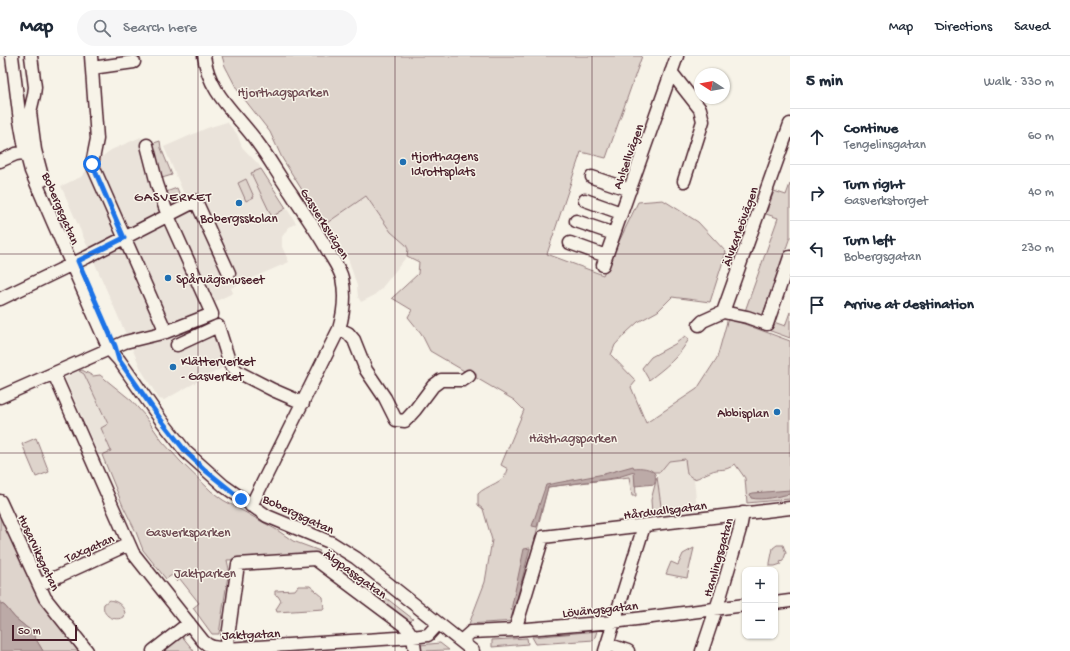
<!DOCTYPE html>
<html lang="en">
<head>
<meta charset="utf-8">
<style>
  :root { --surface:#fff; --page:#f6f6f7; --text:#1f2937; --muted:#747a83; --line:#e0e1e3 }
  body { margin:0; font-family:"Gochi Hand",sans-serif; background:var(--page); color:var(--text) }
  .controls { position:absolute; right:12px; bottom:12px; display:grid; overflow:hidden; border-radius:8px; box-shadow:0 1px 3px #0004 }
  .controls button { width:36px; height:36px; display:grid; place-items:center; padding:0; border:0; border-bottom:1px solid var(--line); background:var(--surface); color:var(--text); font:20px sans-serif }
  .compass { position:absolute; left:694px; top:12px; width:36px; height:36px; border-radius:50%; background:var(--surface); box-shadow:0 1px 3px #0004; rotate:281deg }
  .scale { position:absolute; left:12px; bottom:10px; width:65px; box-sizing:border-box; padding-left:4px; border:2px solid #4a1f2b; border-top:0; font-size:11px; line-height:14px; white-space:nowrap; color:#4a1f2b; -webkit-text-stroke:3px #f7f3e8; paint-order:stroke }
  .stop { position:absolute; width:12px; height:12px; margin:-9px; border:3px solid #1a73e8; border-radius:50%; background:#fff }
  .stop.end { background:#1a73e8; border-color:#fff; box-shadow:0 1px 4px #0008 }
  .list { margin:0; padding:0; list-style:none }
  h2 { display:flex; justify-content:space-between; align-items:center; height:52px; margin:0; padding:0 16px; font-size:17px }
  h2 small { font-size:13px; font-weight:400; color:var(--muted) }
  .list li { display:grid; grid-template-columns:26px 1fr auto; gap:12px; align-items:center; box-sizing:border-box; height:56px; padding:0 16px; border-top:1px solid var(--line) }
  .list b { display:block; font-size:15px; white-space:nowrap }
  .list p { margin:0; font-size:13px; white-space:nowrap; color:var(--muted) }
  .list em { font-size:13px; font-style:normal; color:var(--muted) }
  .icon { flex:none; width:22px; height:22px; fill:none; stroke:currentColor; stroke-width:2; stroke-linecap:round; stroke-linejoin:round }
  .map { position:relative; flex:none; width:790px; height:595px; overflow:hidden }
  header { display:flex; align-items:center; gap:24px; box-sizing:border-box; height:56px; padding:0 20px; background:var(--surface); border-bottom:1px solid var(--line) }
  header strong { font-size:19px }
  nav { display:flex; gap:22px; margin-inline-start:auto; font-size:14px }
  .search { width:280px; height:36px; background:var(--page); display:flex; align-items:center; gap:10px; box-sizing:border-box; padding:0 14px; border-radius:22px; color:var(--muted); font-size:15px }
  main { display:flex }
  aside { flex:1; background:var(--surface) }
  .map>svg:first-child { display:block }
</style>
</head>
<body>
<header>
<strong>Map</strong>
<div class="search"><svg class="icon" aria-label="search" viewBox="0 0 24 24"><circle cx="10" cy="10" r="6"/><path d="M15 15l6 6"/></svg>Search here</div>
<nav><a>Map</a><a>Directions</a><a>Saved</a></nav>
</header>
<main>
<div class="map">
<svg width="790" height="595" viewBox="0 0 790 595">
  <rect width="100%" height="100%" fill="#f7f3e8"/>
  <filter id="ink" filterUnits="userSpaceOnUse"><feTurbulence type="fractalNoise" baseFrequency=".025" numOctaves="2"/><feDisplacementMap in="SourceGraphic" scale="8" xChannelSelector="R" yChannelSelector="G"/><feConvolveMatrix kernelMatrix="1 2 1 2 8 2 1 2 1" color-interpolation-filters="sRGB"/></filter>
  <g filter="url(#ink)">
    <path fill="#eae3da" d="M227 66 237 78 242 91 259 109 296 167 288 172 282 181V191L289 206 239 228 231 232 233 237 214 246 224 271 231 307 164 344 159 343 142 315 61 130 81 121 92 108 111 94 141 81 169 154 191 145 184 138 164 91 207 72Z
      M366 140 391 176 406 189 408 193 407 200 381 233 373 240 361 246 358 241 357 230 349 205 328 172 324 169Z
      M79 315 84 318 108 369 101 372 111 395 99 400 65 322Z
      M685 403 689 420 694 423 697 453 662 457 657 421 662 412 669 405Z"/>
    <path fill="#ded4cc" stroke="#947a7c" d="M222 0H642L606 102 581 96 547 198 603 219 638 146 663 144 698 166 726 196 710 246 672 241 658 255 638 266 626 277 615 289 611 299 636 325 631 331 646 367 697 333 717 302 728 262 790 285V443L747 447 745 422 735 408C724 417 720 411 710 416 704 418 700 422 694 423L687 418 685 403 669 405 660 416H644L635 421 636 440H632L629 421 548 431 514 565 469 568 485 526 492 484 483 453 478 449V438C486 429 506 427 508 413L501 409 524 354 514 344 430 295 421 277 408 261 412 254 392 242 418 218 419 206 407 200 408 193 406 189 391 176 366 140 324 169 282 102 270 76 238 35 225 10Z
      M160 85 161 92 172 119 162 122 153 96 154 87Z
      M261 113 286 152 272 161 251 117Z
      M246 123 254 141 246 145 238 127Z
      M790 128V181L762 261 745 255 778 162 766 158 774 135 786 139Z
      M177 132 183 147 172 151 166 136Z
      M790 256V282L768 274 771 265 785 270Z
      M685 280 689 283C678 302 666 311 649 324L642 312 651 301 675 288Z
      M82 314 93 320 100 319 131 344 145 360 162 385 181 406 211 435 223 444 277 474 293 485 320 495 317 499 313 501 227 504 229 513 219 578H212L193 552 199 547 180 523 177 526 172 519 166 523 143 494 136 476 123 450 102 399 111 395 101 372 108 368 84 318 79 315Z
      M36 382 49 416 36 421 22 388Z
      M657 421 662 457 652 458 651 444Z
      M0 452 82 595H43L31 575 15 562 5 550 0 547Z
      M777 489H783L786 497 783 505 780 506 781 508 775 510H770V507L773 492Z
      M694 492 687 522 666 518 671 506 678 509 683 498Z
      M335 502 413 563 407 568 330 509Z
      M298 530H310L323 541 324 553 277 556 276 553 278 550 281 545 278 540 275 539V535L295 534Z
      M109 544C117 545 123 549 125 557L124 561C115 566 101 560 104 548Z
      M597 575 594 584 536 588 532 581Z
      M181 579 194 595H163Z
      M527 582 528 588 492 591V584Z
      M440 587 449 594 420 595V589Z"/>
    <path fill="#bcaaa7" stroke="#8e7275" d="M633 410 634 412C640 411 652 412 655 418 656 421 655 425 655 428L635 430 634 416 615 422 548 431 537 471 532 470 546 429 604 418Z
      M790 434V438C778 440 763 445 751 442L750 438 753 437Z
      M530 492 514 555 511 554 524 493Z
      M0 547 5 550 15 562 31 575 43 595H0Z"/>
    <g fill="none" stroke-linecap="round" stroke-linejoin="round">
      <defs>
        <path id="minor" d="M12 0 20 65 25 92 31 115 53 166 109 293 119 304 161 364 186 396 224 430 267 460 332 487 356 502 473 595
          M31 0 35 31 34 39 30 56 35 94 43 124
          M91 0 97 83 92 108 166 276
          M204 0C209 38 236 57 257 86 269 102 279 120 291 137 303 156 317 175 328 195 333 204 340 213 342 222 346 240 344 256 339 273L251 450
          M92 12 134 6
          M671 16 700 53 703 65 684 125
          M0 105 16 98 34 95
          M592 121 630 134
          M585 144 621 157
          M576 165 614 178
          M570 187 606 200
          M603 209 677 0
          M0 243 87 201 196 145 229 217
          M723 256 790 68
          M723 256 747 261 767 268 790 201
          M699 269 703 265 723 256
          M339 273 348 277 354 284 366 314 385 342 396 364 405 365 415 354 433 330 441 324H463L469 320
          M177 289 218 270 230 308 238 316 273 334 303 347
          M54 318 133 497 203 585 208 589 213 591 226 593 413 581 428 579 438 568
          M0 341 125 286 166 276 212 258 168 160 157 128 147 89
          M0 445 45 542 87 595
          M39 529 129 488
          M775 547 790 545
          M515 574 543 481 790 452
          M461 585 471 576 515 574 613 566 745 549
          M607 588 628 595
          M153 595 189 567
          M226 595 238 508 315 503 406 571 413 581 415 595
          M605 595 644 470
          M702 595 721 538 740 473 743 457"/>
      </defs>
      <use href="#minor" stroke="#4a1f2b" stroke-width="15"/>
      <use href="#minor" stroke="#f7f3e8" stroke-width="12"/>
    </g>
  </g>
  <g fill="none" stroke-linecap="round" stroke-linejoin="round" filter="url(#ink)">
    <path stroke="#1a73e8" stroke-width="5" d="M92 108 124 182 78 205 115 290 119 304 161 364 186 396 205 414 241 443"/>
  </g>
  <path fill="none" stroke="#4a1f2b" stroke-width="1" stroke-opacity="0.55" d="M198 0V595M395 0V595M592 0V595M0 198H790M0 397H790"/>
  <g fill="#1f6fb2" stroke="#f7f3e8" stroke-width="1.5">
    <circle cx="403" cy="106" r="4"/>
    <circle cx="239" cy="147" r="4"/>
    <circle cx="168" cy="222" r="4"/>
    <circle cx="173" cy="311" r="4"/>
    <circle cx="777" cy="356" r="4"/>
  </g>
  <g text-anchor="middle" stroke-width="3" stroke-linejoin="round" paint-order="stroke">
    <g font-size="13" fill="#6f4c53" stroke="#f7f3e8">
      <text x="283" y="40">Hjorthagsparken</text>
      <text x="573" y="386">Hästhagsparken</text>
      <text x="188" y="480">Gasverksparken</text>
      <text x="205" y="521">Jaktparken</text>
    </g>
    <g font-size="13" fill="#4a1f2b" stroke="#f7f3e8" text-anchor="start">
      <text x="411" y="104">Hjorthagens<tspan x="411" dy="15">Idrottsplats</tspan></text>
      <text x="239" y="166" text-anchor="middle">Bobergsskolan</text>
      <text x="176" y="227">Spårvägsmuseet</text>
      <text x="181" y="309">Klätterverket<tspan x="181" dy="15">- Gasverket</tspan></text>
      <text x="769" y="361" text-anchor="end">Abbisplan</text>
    </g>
    <g font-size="13" fill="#4a1f2b" stroke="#f7f3e8">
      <text transform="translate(627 100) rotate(-70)" y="5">Ahlsellvägen</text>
      <text transform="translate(62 152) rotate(67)" y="5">Bobergsgatan</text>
      <text transform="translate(326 167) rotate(58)" y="5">Gasverksvägen</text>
      <text transform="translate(739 170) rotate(-70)" y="5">Älvkarleövägen</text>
      <text transform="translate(665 453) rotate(-7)" y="5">Hårdvallsgatan</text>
      <text transform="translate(299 457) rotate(25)" y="5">Bobergsgatan</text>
      <text transform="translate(89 491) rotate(-24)" y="5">Taxgatan</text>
      <text transform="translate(40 496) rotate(65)" y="5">Husarviksgatan</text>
      <text transform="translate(717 501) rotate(-74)" y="5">Hamlingsgatan</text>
      <text transform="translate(356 517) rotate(36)" y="5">Älgpassgatan</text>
      <text transform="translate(600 552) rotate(-6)" y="5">Lövängsgatan</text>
      <text transform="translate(251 577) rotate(-2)" y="5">Jaktgatan</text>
    </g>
    <g font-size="14" letter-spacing="1" fill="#4a1f2b" stroke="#f7f3e8">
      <text x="173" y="145">GASVERKET</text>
    </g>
  </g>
</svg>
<div class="controls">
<button>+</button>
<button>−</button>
</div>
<svg class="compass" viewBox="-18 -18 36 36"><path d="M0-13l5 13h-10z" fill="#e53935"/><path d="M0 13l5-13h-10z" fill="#747a83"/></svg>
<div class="scale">50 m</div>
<div class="stop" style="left:92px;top:108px"></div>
<div class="stop end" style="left:241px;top:443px"></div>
</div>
<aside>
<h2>5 min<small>Walk · 330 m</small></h2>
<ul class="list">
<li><svg class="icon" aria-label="ahead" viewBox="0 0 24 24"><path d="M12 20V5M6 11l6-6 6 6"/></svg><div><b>Continue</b><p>Tengelinsgatan</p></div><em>60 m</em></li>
<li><svg class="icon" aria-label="right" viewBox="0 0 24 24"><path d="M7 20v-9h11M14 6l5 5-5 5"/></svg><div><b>Turn right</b><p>Gasverkstorget</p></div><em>40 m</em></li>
<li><svg class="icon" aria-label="left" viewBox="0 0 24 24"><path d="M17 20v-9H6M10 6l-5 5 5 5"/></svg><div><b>Turn left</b><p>Bobergsgatan</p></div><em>230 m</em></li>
<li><svg class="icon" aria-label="arrive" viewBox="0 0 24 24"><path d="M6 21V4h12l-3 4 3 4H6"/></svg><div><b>Arrive at destination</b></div></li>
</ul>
</aside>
</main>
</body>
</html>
